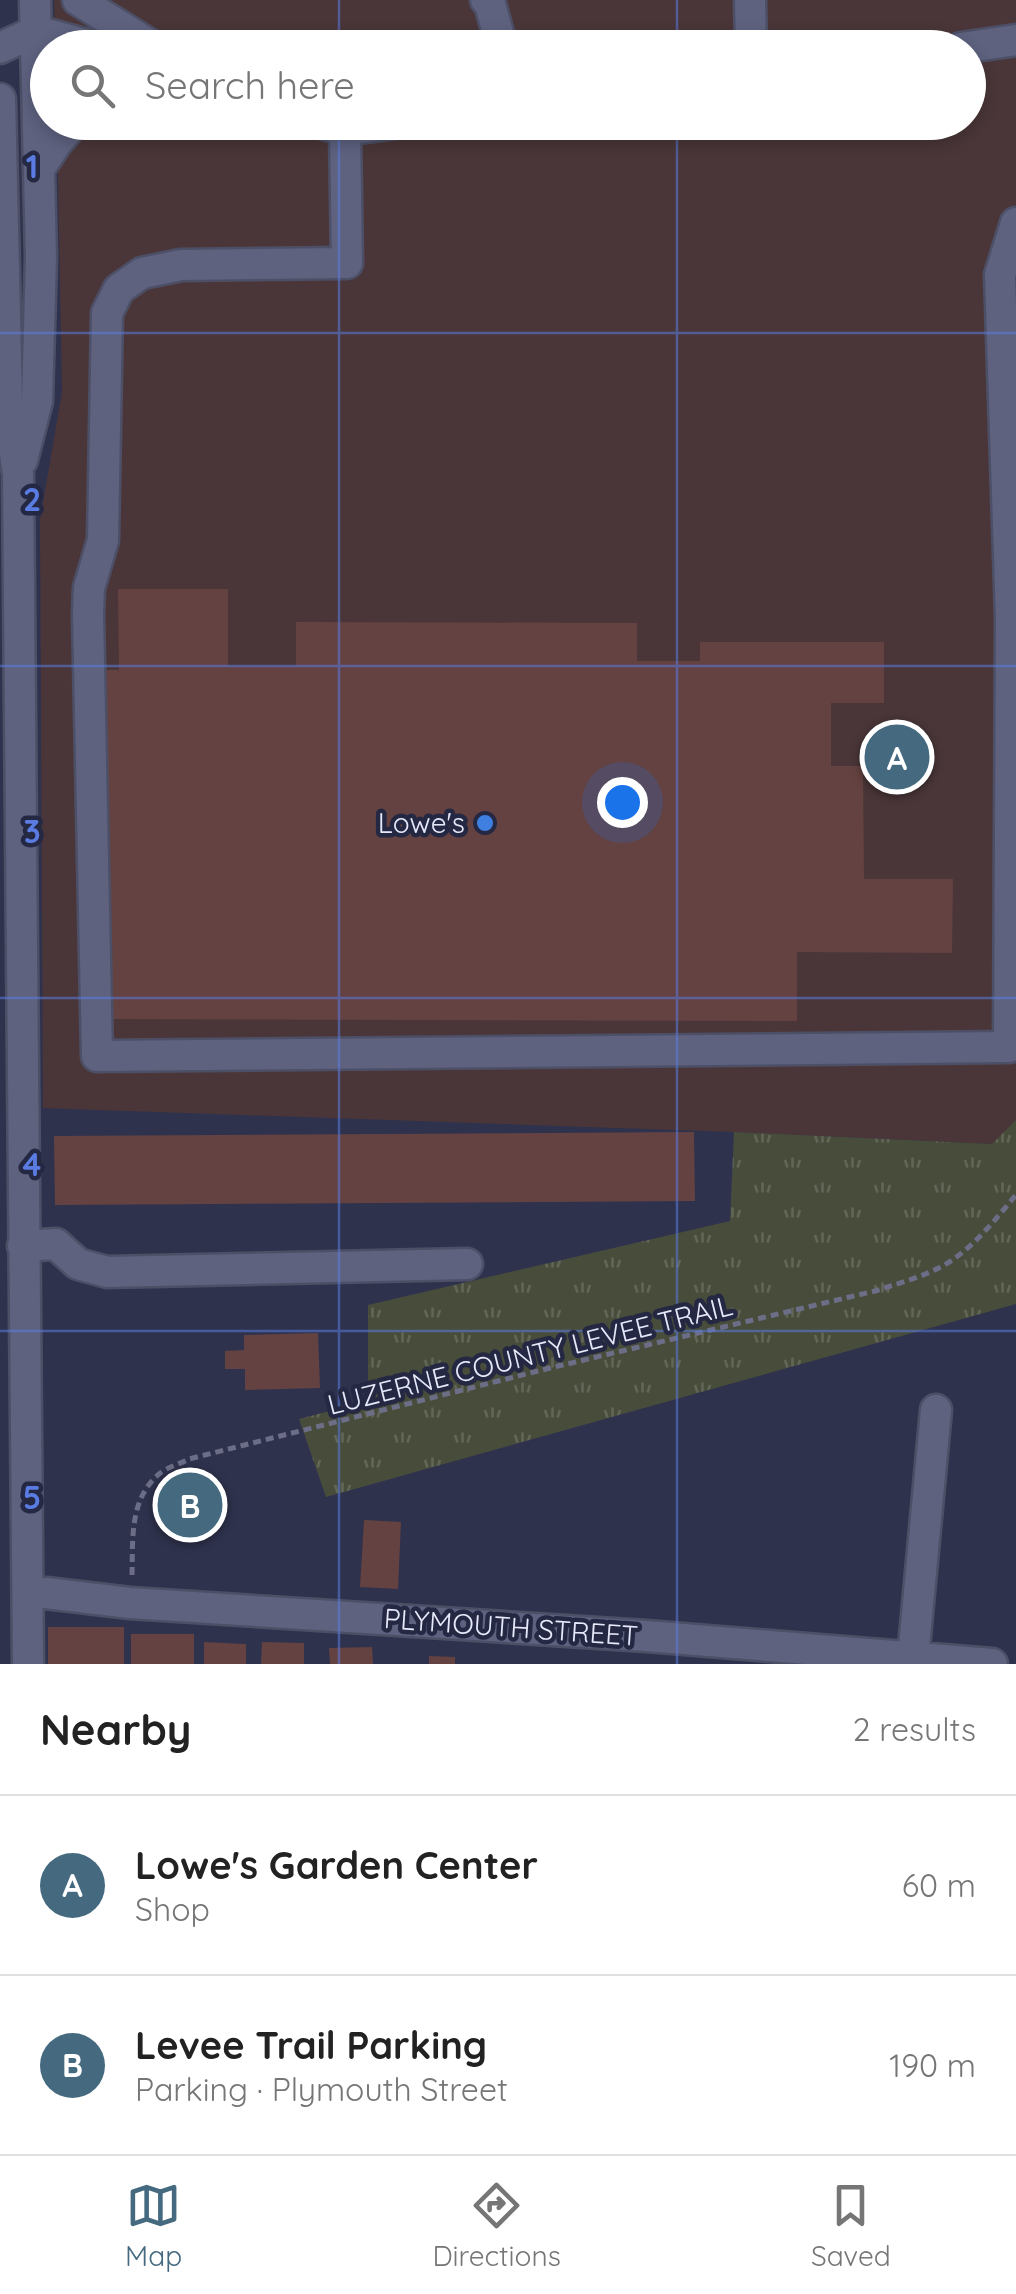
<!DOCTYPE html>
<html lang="en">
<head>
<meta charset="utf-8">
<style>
  :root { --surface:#fff; --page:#f2f2f2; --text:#222; --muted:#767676; --line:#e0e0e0; --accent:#456a80 }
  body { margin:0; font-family:Quicksand,sans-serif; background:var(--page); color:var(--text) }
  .you { position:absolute; left:622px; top:802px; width:35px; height:35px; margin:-25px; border:8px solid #fff; border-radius:50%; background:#1a73e8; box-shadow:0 0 0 15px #1a73e833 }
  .badge { display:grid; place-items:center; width:65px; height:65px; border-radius:50%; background:var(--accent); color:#fff; font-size:32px; font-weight:700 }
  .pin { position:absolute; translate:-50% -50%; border:5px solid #fff; box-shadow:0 2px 10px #0006 }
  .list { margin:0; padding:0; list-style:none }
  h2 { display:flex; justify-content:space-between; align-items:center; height:130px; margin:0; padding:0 40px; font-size:42px }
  h2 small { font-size:32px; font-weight:400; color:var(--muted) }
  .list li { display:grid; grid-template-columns:65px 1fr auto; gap:30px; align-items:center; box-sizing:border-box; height:180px; padding:0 40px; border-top:2px solid var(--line) }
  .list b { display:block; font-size:38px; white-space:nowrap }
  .list p { margin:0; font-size:32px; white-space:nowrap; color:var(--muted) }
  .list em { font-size:32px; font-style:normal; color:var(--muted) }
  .icon { flex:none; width:55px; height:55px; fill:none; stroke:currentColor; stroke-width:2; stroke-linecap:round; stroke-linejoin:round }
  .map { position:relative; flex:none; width:1016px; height:1664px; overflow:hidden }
  .search { position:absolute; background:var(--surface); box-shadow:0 5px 15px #0003; left:30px; right:30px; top:30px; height:110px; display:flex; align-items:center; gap:25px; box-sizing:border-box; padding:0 35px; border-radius:55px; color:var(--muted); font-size:38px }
  .sheet { height:490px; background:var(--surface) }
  nav { display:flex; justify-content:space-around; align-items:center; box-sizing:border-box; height:140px; border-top:2px solid var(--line); background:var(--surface); font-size:28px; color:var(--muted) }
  nav a { display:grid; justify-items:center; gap:5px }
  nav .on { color:var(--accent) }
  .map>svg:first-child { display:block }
</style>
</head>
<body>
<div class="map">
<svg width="1016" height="1664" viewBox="0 0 1016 1664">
  <defs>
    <pattern id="grass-tufts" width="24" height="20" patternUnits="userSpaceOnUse" patternTransform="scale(2.5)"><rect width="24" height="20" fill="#484c3a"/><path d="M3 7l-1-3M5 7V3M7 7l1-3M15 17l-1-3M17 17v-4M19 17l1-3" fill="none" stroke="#626657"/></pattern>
  </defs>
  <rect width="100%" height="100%" fill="#2f324d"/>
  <path fill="#4a3638" d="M54 0H1016V1120L993 1144 734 1132 43 1108 40 520 62 392 57 123 968 122V48L55 47Z"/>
  <path fill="url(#grass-tufts)" d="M1016 1120V1304L326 1497 299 1419 368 1401V1305L730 1221 734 1132 992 1144Z"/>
  <path fill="#644241" d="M118 589H228V666H296V622L637 623V661H700V642H884V703H831V766H863L864 879H953L952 953 797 952V1021L106 1019V670H119Z
    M694 1132 695 1201 55 1205 54 1136Z
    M318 1333 320 1388 245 1390V1369H225V1351L244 1350V1335Z
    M364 1520 401 1522 398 1589 360 1587Z
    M48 1627H124V1664H48Z
    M131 1634H194V1664H131Z
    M204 1642 246 1644V1664H204Z
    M262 1642 304 1643V1664H261Z
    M372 1647 373 1664H330L329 1648Z
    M429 1656 455 1657V1664H429Z"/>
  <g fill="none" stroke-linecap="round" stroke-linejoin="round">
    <defs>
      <path id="minor" d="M78 0 155 48
        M486 0 490 4 502 48
        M750 0 751 48
        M0 48 36 31 98 48
        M961 48 1016 40
        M0 99 7 401 18 474 28 1664
        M318 122 345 130 403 122
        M345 130 347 263 181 265 142 273 119 289 107 313 103 540 89 588 88 614 97 1056 1009 1047 1011 618 1000 275 1016 223
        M39 169 57 142 75 122
        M22 460 37 401 41 257 35 0
        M23 1246 56 1244 78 1264 107 1272 467 1264
        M29 1591 130 1603 646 1636 992 1664
        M913 1658 936 1410"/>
    </defs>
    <use href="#minor" stroke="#4d4f66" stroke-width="35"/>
    <path stroke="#6c6e87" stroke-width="5" stroke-dasharray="8 5" stroke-linecap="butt" d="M132 1575C133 1539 129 1500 159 1474 167 1467 180 1464 189 1459L546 1369 875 1291C902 1282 932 1275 955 1258 979 1241 998 1216 1016 1195"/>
    <use href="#minor" stroke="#5e627f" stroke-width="30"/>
  </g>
  <path fill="none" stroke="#5a7ce2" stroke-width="2.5" stroke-opacity="0.55" d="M339 0V48M677 0V48M339 122V1664M677 122V1664M0 333H1016M0 666H1016M0 998H1016M0 1331H1016"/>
  <circle fill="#3f7fe0" stroke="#252842" stroke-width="4" cx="485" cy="823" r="10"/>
  <g text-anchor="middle" stroke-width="9" stroke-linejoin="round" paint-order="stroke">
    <g font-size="28" fill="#e7e9fb" stroke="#252842" text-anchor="end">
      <text x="465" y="833">Lowe's</text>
    </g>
    <g font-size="28" fill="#e7e9fb" stroke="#252842">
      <text transform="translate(530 1355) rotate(-14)" y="10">LUZERNE COUNTY LEVEE TRAIL</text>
      <text transform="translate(511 1627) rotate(4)" y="10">PLYMOUTH STREET</text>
    </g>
  </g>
  <g font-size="32" text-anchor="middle" font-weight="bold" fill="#5a7ce2" stroke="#252842" stroke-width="9" stroke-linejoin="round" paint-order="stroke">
    <text x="32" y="178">1</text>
    <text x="32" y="511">2</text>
    <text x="32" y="843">3</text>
    <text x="32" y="1176">4</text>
    <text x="32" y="1509">5</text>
  </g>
</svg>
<div class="you"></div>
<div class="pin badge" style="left:897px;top:757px">A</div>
<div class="pin badge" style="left:190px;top:1505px">B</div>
<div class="search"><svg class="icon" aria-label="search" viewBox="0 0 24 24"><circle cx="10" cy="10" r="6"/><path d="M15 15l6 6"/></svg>Search here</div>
</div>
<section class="sheet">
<h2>Nearby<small>2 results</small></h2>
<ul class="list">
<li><span class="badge">A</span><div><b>Lowe's Garden Center</b><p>Shop</p></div><em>60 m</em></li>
<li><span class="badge">B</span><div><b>Levee Trail Parking</b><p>Parking · Plymouth Street</p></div><em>190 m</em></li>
</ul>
</section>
<nav>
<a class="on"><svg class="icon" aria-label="map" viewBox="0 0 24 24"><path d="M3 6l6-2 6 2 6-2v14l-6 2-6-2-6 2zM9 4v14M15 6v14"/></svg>Map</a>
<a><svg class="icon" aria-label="directions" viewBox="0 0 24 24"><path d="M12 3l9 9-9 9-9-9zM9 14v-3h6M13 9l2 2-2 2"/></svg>Directions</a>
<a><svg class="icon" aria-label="saved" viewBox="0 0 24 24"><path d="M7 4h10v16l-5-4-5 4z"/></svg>Saved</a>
</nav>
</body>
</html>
